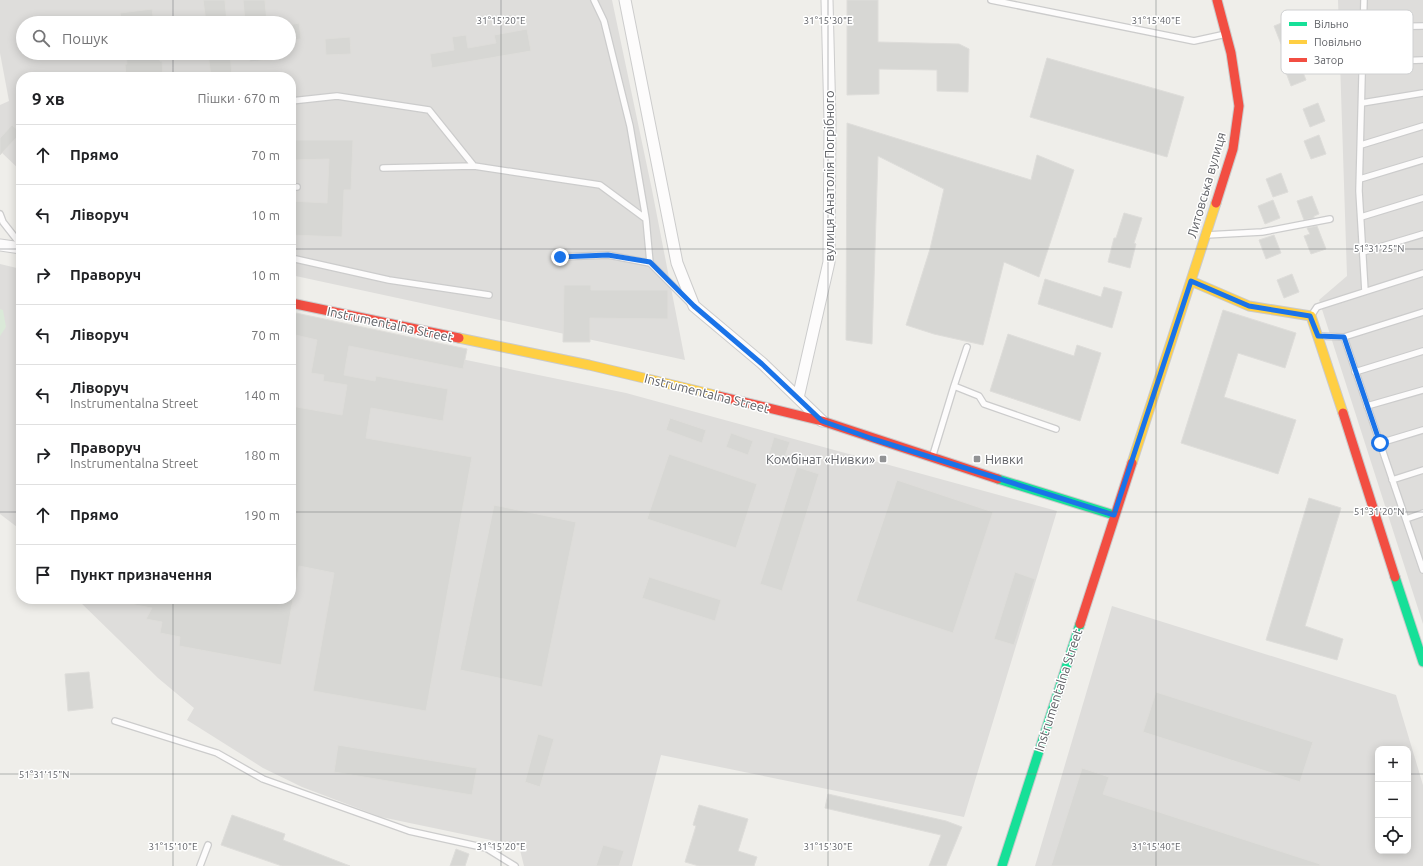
<!DOCTYPE html>
<html lang="uk">
<head>
<meta charset="utf-8">
<style>
  :root { --surface:#fff; --page:#f6f6f6; --text:#202124; --muted:#757577; --line:#e0e0e0 }
  body { margin:0; font-family:Ubuntu,sans-serif; background:var(--page); color:var(--text) }
  .controls { position:absolute; right:12px; bottom:12px; display:grid; overflow:hidden; border-radius:8px; box-shadow:0 2px 10px #0003 }
  .controls button { width:36px; height:36px; display:grid; place-items:center; padding:0; border:0; border-bottom:1px solid var(--line); background:var(--surface); color:var(--text); font:20px sans-serif }
  .stop { position:absolute; width:12px; height:12px; margin:-9px; border:3px solid #1a73e8; border-radius:50%; background:#fff }
  .stop.end { background:#1a73e8; border-color:#fff; box-shadow:0 1px 4px #0008 }
  .list { margin:0; padding:0; list-style:none }
  h2 { display:flex; justify-content:space-between; align-items:center; height:52px; margin:0; padding:0 16px; font-size:17px }
  h2 small { font-size:13px; font-weight:400; color:var(--muted) }
  .list li { display:grid; grid-template-columns:26px 1fr auto; gap:12px; align-items:center; box-sizing:border-box; height:60px; padding:0 16px; border-top:1px solid var(--line) }
  .list b { display:block; font-size:15px; white-space:nowrap }
  .list p { margin:0; font-size:13px; white-space:nowrap; color:var(--muted) }
  .list em { font-size:13px; font-style:normal; color:var(--muted) }
  .icon { flex:none; width:22px; height:22px; fill:none; stroke:currentColor; stroke-width:2; stroke-linecap:round; stroke-linejoin:round }
  .map { position:relative; flex:none; width:1423px; height:866px; overflow:hidden }
  .search { position:absolute; background:var(--surface); box-shadow:0 2px 10px #0003; left:16px; top:16px; width:280px; height:44px; display:flex; align-items:center; gap:10px; box-sizing:border-box; padding:0 14px; border-radius:22px; color:var(--muted); font-size:15px }
  .panel { position:absolute; background:var(--surface); box-shadow:0 2px 10px #0003; left:16px; top:72px; width:280px; height:532px; border-radius:16px }
  .map>svg:first-child { display:block }
</style>
</head>
<body>
<div class="map">
<svg width="1423" height="866" viewBox="0 0 1423 866">
  <rect width="100%" height="100%" fill="#efeeea"/>
  <path fill="#dedddb" fill-rule="evenodd" d="M0 0H612L652 190 685 360 291 275V77H21V171L0 151V105L9 101 0 53ZM23 23H289V53H23Z
    M1338 0H1423V624L1319 300 1347 276Z
    M0 264 21 269V530L0 514Z
    M291 324 626 393 1057 511 964 817 661 755 632 866H524L519 846 381 817 302 787 263 768 187 720 194 708 158 678 77 599H291Z
    M1112 606 1396 695 1423 785V866H1035ZM1378 749H1408V851H1378Z"/>
  <path fill="#dae9d8" d="M0 309 3 310 6 327 0 336Z"/>
  <path fill="#d7d7d4" stroke="#deddda" d="M203 0H225L227 23H206Z
    M243 0H265L267 23H245Z
    M847 0H878V42L959 44 969 49 968 92 937 91V70L879 69V94L847 95Z
    M152 9 154 23H122L120 13Z
    M1289 20 1296 39 1281 44 1274 26Z
    M299 23 301 39 289 40V25Z
    M527 29 531 51 432 68 430 54 454 50 452 37 466 35 468 48 496 43 494 35Z
    M350 37 351 54 326 55 325 39Z
    M126 53H158L160 61H162L163 77H126L125 64H127Z
    M208 53H230L232 77H211Z
    M249 53H277V59L250 62Z
    M1047 58 1184 97 1167 157 1030 117Z
    M1299 62 1306 80 1291 86 1284 67Z
    M1318 103 1325 121 1310 127 1303 109Z
    M847 123 1031 180 1037 155 1074 170 1039 277 1004 262 983 345 934 334 906 325 930 249 944 189 878 156 872 344 846 340Z
    M12 125 21 133 0 155V138Z
    M1319 135 1326 154 1311 159 1304 141Z
    M291 140H353L351 190H344L342 237 291 235V201L327 203 329 159 291 160Z
    M1281 173 1288 192 1273 197 1266 179Z
    M1312 196 1319 214 1314 216V218L1304 220 1297 201Z
    M1273 200 1280 218 1265 224 1258 206Z
    M1124 213 1142 218 1134 243 1136 244 1130 268 1108 262 1114 238H1116Z
    M1317 226 1326 249 1311 254 1304 236 1310 234 1307 228Z
    M1274 235 1281 253 1266 259 1259 240Z
    M1292 274 1299 292 1284 298 1277 280Z
    M1045 279 1101 297 1104 287 1122 292 1112 328 1038 304Z
    M564 285H591V290H668V319L590 318V342H563Z
    M1223 310 1296 333 1285 368 1238 353 1224 397 1296 420 1278 474 1181 443Z
    M291 312 467 349 463 369 349 346 344 375 375 381 376 376 448 389 443 421 371 408 366 438 472 457 426 711 313 691 334 573 299 566 296 584 291 583V406L342 415 347 385 323 381 324 375 311 373 317 340 291 334Z
    M1008 334 1074 356 1077 345 1101 353 1080 421 990 391Z
    M670 418 706 430 702 443 666 430Z
    M731 433 753 441 748 455 726 447Z
    M774 437 790 442 784 459 769 454Z
    M669 454 757 484 736 548 647 519Z
    M797 467 819 474 782 591 760 584Z
    M897 480 993 512 953 633 856 601Z
    M1309 498 1341 508 1305 626 1343 639 1337 660 1266 640Z
    M494 505 576 522 542 687 460 670Z
    M1015 572 1035 579 1014 645 994 639Z
    M649 577 721 600 715 621 642 598Z
    M131 599H293L281 665 179 646 180 637 160 633 162 622 146 619 152 608 130 604Z
    M89 672 93 708 68 711 65 674Z
    M1156 692 1313 742 1300 782 1143 732Z
    M538 734 554 739 540 787 525 782Z
    M338 745 477 768 472 795 334 772Z
    M1082 768 1109 777 1103 794 1320 864V866H1051Z
    M828 794 946 821 962 827 946 866H929L941 835 825 808Z
    M699 805 748 819 738 851 757 857 754 866H699L685 862 696 826 693 825Z
    M232 815 285 834 283 840 350 866H282L221 845Z
    M603 845 624 851 619 866H596Z
    M456 849 469 854 465 866H450Z"/>
  <g fill="none" stroke-linecap="round" stroke-linejoin="round">
    <defs>
      <path id="lane" d="M991 0 1194 41 1226 34
        M1364 0 1359 191 1365 291
        M1363 27 1423 26
        M1363 62 1423 60
        M291 101 337 96 429 110 474 166 600 185 646 219 630 126 604 21 594 0
        M1362 103 1423 93
        M1361 145 1423 126
        M383 168 474 166
        M1360 179 1423 160
        M291 187H297
        M0 214 3 222 21 245
        M1361 217 1423 198
        M646 219 650 263 690 303
        M1206 235 1262 232 1330 219
        M1363 252 1423 234
        M560 257 608 255 650 263
        M291 258 389 280 489 295
        M1311 316 1317 307 1423 273
        M1319 336 1344 337 1423 570
        M1344 337 1423 312
        M1355 372 1423 351
        M954 386 967 347
        M1367 406 1423 390
        M1380 443 1423 430
        M932 458 954 386 979 396 984 404 1056 429
        M1392 480 1423 470
        M1406 519 1423 513
        M115 721 217 753 263 779 409 831 486 848 515 866
        M200 866 208 845"/>
      <path id="street" d="M625 0 677 263 694 306 762 363 822 421
        M0 245 21 248
        M798 398 829 262 830 121 827 0"/>
      <path id="fast" d="M998 479 1114 515
        M1395 577 1423 662
        M1002 866 1080 624"/>
      <path id="slow" d="M1191 281 1249 306 1311 316 1343 413
        M459 338 589 365 719 396
        M1132 463 1216 203"/>
      <path id="jam" d="M1216 203 1233 149 1239 106 1231 53 1217 0
        M291 303 459 338
        M719 396 822 421 998 479
        M1343 413 1395 577
        M1080 624 1132 463"/>
    </defs>
    <use href="#lane" stroke="#ccc" stroke-width="8"/>
    <use href="#street" stroke="#ccc" stroke-width="13"/>
    <use href="#fast" stroke="#cacacb" stroke-width="11"/>
    <use href="#slow" stroke="#cacacb" stroke-width="11"/>
    <use href="#jam" stroke="#cacacb" stroke-width="11"/>
    <use href="#lane" stroke="#fdfcfc" stroke-width="5.5"/>
    <use href="#street" stroke="#fdfcfc" stroke-width="11"/>
    <use href="#fast" stroke="#16e098" stroke-width="9"/>
    <use href="#slow" stroke="#ffcf43" stroke-width="9"/>
    <use href="#jam" stroke="#f24e42" stroke-width="9"/>
  </g>
  <g fill="none" stroke-linecap="round" stroke-linejoin="round">
    <path stroke="#1a73e8" stroke-width="5" d="M560 257 608 255 650 262 694 306 762 364 822 421 873 439 1114 515 1191 281 1249 306 1310 316 1318 336 1344 337 1380 443"/>
  </g>
  <path fill="none" stroke="#606267" stroke-width="1" stroke-opacity="0.45" d="M173 0V23M501 0V866M828 0V866M1156 0V866M173 53V77M0 249H21M291 249H1423M0 512H21M291 512H1423M173 599V866M0 774H1378M1408 774H1423"/>
  <g fill="#929395" stroke="#fff" stroke-width="1.5">
    <rect x="879" y="455" width="8" height="8" rx="2"/>
    <rect x="973" y="455" width="8" height="8" rx="2"/>
  </g>
  <g text-anchor="middle" stroke-width="3" stroke-linejoin="round" paint-order="stroke">
    <g font-size="13" fill="#606267" stroke="#fff">
      <text transform="translate(829 176) rotate(-90)" y="5">вулиця Анатолія Погрібного</text>
      <text transform="translate(1206 185) rotate(-74)" y="5">Литовська вулиця</text>
      <text transform="translate(390 324) rotate(12)" y="5">Instrumentalna Street</text>
      <text transform="translate(707 393) rotate(14)" y="5">Instrumentalna Street</text>
      <text transform="translate(1058 690) rotate(-72)" y="5">Instrumentalna Street</text>
    </g>
    <g font-size="13" fill="#606267" stroke="#fff" text-anchor="end">
      <text x="875" y="464">Комбінат «Нивки»</text>
      <text x="985" y="464" text-anchor="start">Нивки</text>
    </g>
  </g>
  <rect x="1281" y="10" width="132" height="64" rx="6" fill="#fff" stroke="#cfd0d1" stroke-width="1"/>
  <rect x="1289" y="22" width="18" height="4" fill="#16e098"/>
  <rect x="1289" y="40" width="18" height="4" fill="#ffcf43"/>
  <rect x="1289" y="58" width="18" height="4" fill="#f24e42"/>
  <g font-size="11" fill="#606267">
    <text x="1314" y="28">Вільно</text>
    <text x="1314" y="46">Повільно</text>
    <text x="1314" y="64">Затор</text>
  </g>
  <g font-size="10" text-anchor="middle" fill="#606267" stroke="#fff" stroke-width="3" stroke-linejoin="round" paint-order="stroke">
    <text x="501" y="24">31°15'20"E</text>
    <text x="828" y="24">31°15'30"E</text>
    <text x="1156" y="24">31°15'40"E</text>
    <text x="1379" y="252">51°31'25"N</text>
    <text x="1379" y="515">51°31'20"N</text>
    <text x="44" y="778">51°31'15"N</text>
    <text x="173" y="850">31°15'10"E</text>
    <text x="501" y="850">31°15'20"E</text>
    <text x="828" y="850">31°15'30"E</text>
    <text x="1156" y="850">31°15'40"E</text>
  </g>
</svg>
<div class="controls">
<button>+</button>
<button>−</button>
<button><svg class="icon" aria-label="locate" viewBox="0 0 24 24"><circle cx="12" cy="12" r="6"/><path d="M12 2v4M12 18v4M2 12h4M18 12h4"/></svg></button>
</div>
<div class="stop" style="left:1380px;top:443px"></div>
<div class="stop end" style="left:560px;top:257px"></div>
<div class="search"><svg class="icon" aria-label="search" viewBox="0 0 24 24"><circle cx="10" cy="10" r="6"/><path d="M15 15l6 6"/></svg>Пошук</div>
<section class="panel">
<h2>9 хв<small>Пішки · 670 m</small></h2>
<ul class="list">
<li><svg class="icon" aria-label="ahead" viewBox="0 0 24 24"><path d="M12 20V5M6 11l6-6 6 6"/></svg><div><b>Прямо</b></div><em>70 m</em></li>
<li><svg class="icon" aria-label="left" viewBox="0 0 24 24"><path d="M17 20v-9H6M10 6l-5 5 5 5"/></svg><div><b>Ліворуч</b></div><em>10 m</em></li>
<li><svg class="icon" aria-label="right" viewBox="0 0 24 24"><path d="M7 20v-9h11M14 6l5 5-5 5"/></svg><div><b>Праворуч</b></div><em>10 m</em></li>
<li><svg class="icon" aria-label="left" viewBox="0 0 24 24"><path d="M17 20v-9H6M10 6l-5 5 5 5"/></svg><div><b>Ліворуч</b></div><em>70 m</em></li>
<li><svg class="icon" aria-label="left" viewBox="0 0 24 24"><path d="M17 20v-9H6M10 6l-5 5 5 5"/></svg><div><b>Ліворуч</b><p>Instrumentalna Street</p></div><em>140 m</em></li>
<li><svg class="icon" aria-label="right" viewBox="0 0 24 24"><path d="M7 20v-9h11M14 6l5 5-5 5"/></svg><div><b>Праворуч</b><p>Instrumentalna Street</p></div><em>180 m</em></li>
<li><svg class="icon" aria-label="ahead" viewBox="0 0 24 24"><path d="M12 20V5M6 11l6-6 6 6"/></svg><div><b>Прямо</b></div><em>190 m</em></li>
<li><svg class="icon" aria-label="arrive" viewBox="0 0 24 24"><path d="M6 21V4h12l-3 4 3 4H6"/></svg><div><b>Пункт призначення</b></div></li>
</ul>
</section>
</div>
</body>
</html>
